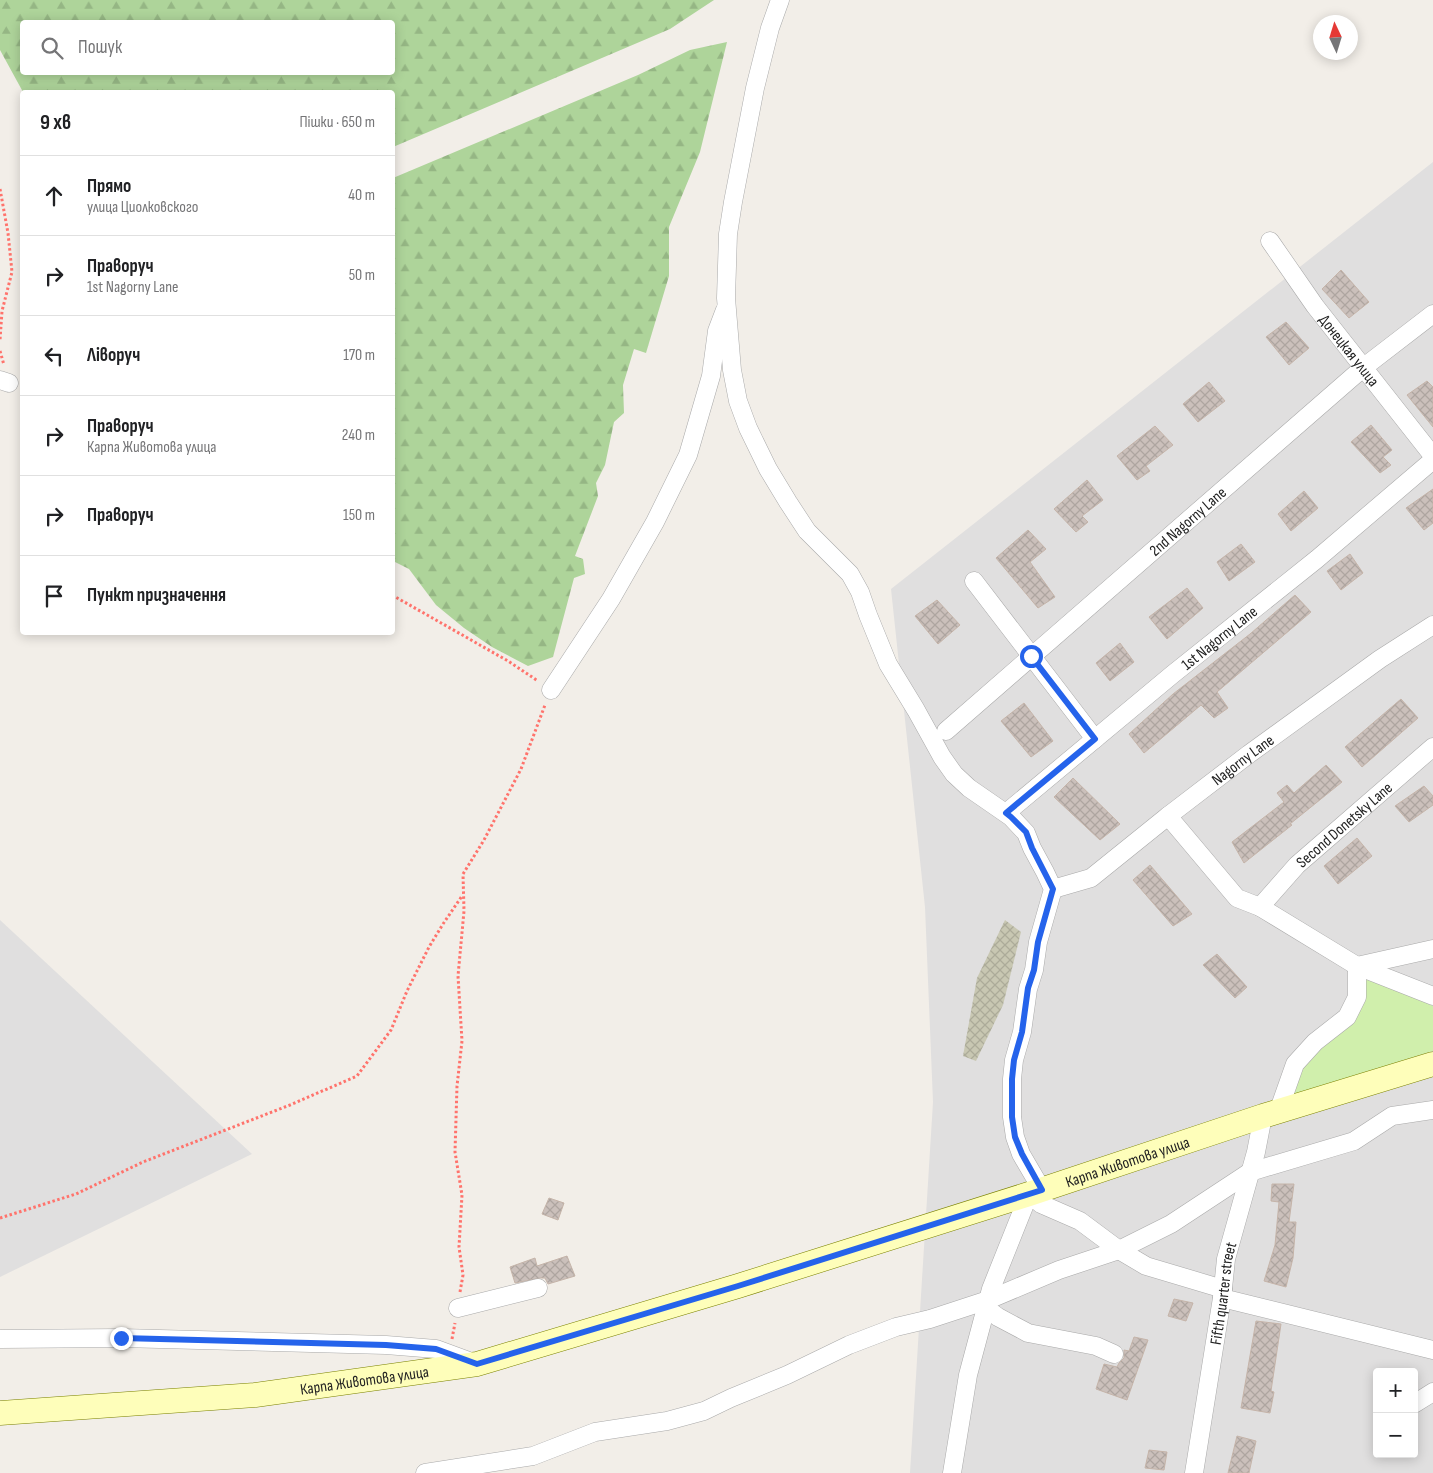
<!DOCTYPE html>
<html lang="uk">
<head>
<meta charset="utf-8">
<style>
  :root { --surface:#fff; --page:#f6f6f6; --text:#202124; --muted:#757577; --line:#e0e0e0 }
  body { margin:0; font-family:"Sofia Sans Condensed",sans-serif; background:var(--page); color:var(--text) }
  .controls { position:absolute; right:15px; bottom:15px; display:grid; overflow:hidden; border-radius:5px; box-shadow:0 2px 12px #0003 }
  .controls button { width:45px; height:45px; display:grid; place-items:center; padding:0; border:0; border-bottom:1px solid var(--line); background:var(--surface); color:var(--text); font:25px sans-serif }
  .compass { position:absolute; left:1313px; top:15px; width:45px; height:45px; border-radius:50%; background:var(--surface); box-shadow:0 2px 12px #0003; rotate:356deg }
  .stop { position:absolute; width:15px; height:15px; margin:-11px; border:4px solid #2563eb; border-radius:50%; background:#fff }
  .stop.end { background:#2563eb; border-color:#fff; box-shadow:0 1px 5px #0008 }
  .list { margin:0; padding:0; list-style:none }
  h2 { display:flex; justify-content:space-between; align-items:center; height:65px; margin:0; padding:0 20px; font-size:21px }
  h2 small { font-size:16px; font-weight:400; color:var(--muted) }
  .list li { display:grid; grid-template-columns:32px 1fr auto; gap:15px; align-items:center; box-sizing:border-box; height:80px; padding:0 20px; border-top:1px solid var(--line) }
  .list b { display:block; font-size:19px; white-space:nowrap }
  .list p { margin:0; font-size:16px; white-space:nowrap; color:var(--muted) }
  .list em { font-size:16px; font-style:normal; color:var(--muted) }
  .icon { flex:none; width:28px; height:28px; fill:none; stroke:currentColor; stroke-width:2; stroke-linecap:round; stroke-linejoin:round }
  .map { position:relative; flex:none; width:1433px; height:1473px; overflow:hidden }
  .search { position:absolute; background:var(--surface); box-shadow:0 2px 12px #0003; left:20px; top:20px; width:375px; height:55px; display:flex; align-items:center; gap:12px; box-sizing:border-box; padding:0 18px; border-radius:5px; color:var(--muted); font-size:19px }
  .panel { position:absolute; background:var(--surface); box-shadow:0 2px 12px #0003; left:20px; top:90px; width:375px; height:545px; border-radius:5px }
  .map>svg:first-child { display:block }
</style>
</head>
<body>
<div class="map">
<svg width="1433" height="1473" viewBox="0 0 1433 1473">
  <defs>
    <pattern id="construction-cross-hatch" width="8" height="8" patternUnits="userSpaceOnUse" patternTransform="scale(1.25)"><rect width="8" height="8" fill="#c8c7b2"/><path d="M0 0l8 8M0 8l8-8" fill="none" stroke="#acab99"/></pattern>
    <pattern id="forest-firs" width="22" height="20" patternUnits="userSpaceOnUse" patternTransform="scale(1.25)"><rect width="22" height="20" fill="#aed49a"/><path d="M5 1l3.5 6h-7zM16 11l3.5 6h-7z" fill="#95b684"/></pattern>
    <pattern id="building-cross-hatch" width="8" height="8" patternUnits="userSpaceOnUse" patternTransform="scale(1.25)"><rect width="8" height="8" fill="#cbc0bb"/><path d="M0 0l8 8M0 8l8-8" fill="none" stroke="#aea5a0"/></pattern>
  </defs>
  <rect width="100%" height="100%" fill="#f2eee8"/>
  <path fill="#e0dfdf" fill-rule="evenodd" d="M1433 162V1473H910L933 1102 925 907 891 589ZM1377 1372H1414V1454H1377Z
    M0 920 252 1154 0 1277Z"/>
  <path fill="url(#construction-cross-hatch)" d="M1005 920 1021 932 1003 1005 976 1061 963 1056 977 978Z"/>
  <path fill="#d0efac" d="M1366 978 1408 994 1433 1006V1051L1289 1097 1302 1066 1364 992Z"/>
  <path fill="url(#forest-firs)" fill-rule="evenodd" d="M0 0H714L670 29 393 147 392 92H23L0 50ZM22 22H392V72H22Z
    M727 42 700 152 669 227V276L646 353 634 349 623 385 624 413 614 422 605 465 596 483 598 496 575 556 583 559 585 574 574 578 553 657 528 666 492 647 464 628 436 605 409 569 393 561V178L638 75 690 50Z"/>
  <path fill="url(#building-cross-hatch)" stroke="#c5b4a9" d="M1341 270 1369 302 1349 318 1322 289Z
    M1286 322 1309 348 1289 365 1266 337Z
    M1427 381 1433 387V427L1407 395Z
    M1209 382 1225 401 1198 422 1183 404Z
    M1371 425 1392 450 1383 457 1391 465 1380 473 1351 442Z
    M1155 426 1173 445 1146 466 1150 471 1137 480 1117 456Z
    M1087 480 1103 500 1082 516 1088 522 1076 532 1054 509Z
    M1433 489V523L1424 530 1406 508Z
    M1304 491 1318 508 1291 531 1278 514Z
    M1028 530 1046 549 1030 562 1055 597 1038 608 996 558Z
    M1241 544 1255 562 1229 581 1217 562Z
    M1350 554 1363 573 1341 590 1327 571Z
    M1187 588 1203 608 1167 639 1149 617Z
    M1295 595 1311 612 1217 692 1228 708 1214 718 1201 705 1144 753 1129 734 1173 694 1250 634Z
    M937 600 960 625 938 644 915 616Z
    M1120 643 1134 662 1110 681 1096 663Z
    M1401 699 1418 718 1362 767 1345 747Z
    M1024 703 1053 741 1031 757 1001 721Z
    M1326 765 1342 782 1290 824 1292 825 1244 863 1232 842 1284 802 1277 793 1287 785 1294 793Z
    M1073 778 1120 824 1100 840 1054 797Z
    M1424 786 1433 796V805L1409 822 1395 806Z
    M1357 838 1372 856 1338 884 1324 866Z
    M1150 865 1192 914 1173 926 1133 880Z
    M1217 954 1247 987 1235 998 1203 965Z
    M1272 1184H1294L1289 1222H1296L1293 1258 1286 1287 1264 1281 1275 1245 1279 1202 1271 1201Z
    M549 1198 564 1203 558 1220 542 1214Z
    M567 1256 575 1276 548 1284 545 1278H540L515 1283 510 1267 535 1258 537 1266Z
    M1174 1299 1193 1303 1186 1321 1168 1316Z
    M1256 1321 1281 1324 1271 1391 1274 1392 1270 1413 1241 1408Z
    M1134 1337 1148 1340 1127 1400 1096 1389 1104 1364 1117 1367 1119 1363 1124 1358V1350L1129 1351Z
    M1237 1436 1256 1441 1249 1473H1228Z
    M1149 1450 1167 1452 1164 1470 1145 1468Z"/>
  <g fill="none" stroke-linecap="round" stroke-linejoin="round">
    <defs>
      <g id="minor">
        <path d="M780 0 770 28 755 88 733 202 728 234 726 298 732 370 738 401 748 428 768 469 788 502 807 531 850 574 860 592 868 615 888 664 916 710 942 757 954 774 969 788 1011 817 1026 833 1032 848 1045 872 1053 889 1038 942 1034 970 1028 989 1022 1032 1014 1060 1012 1079V1117L1015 1137 1021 1154 1042 1190"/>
        <path id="s1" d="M1270 241 1315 306 1433 456"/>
        <path d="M0 380 9 383"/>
        <path d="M974 581 1095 739"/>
        <path d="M551 690 611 599 655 522 688 455 711 376 717 331 725 310"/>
        <path id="s2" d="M946 731 1364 367 1433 314"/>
        <path id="s3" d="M1006 813 1173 674 1317 559 1433 460"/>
        <path d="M1168 816 1237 898 1260 907 1357 966 1433 996"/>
        <path id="s4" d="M1053 889 1091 878 1168 816 1249 754 1380 659 1433 625"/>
        <path id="s5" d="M1260 907 1297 865 1433 747"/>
        <path d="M1278 1112 1295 1064 1315 1042 1347 1017 1357 997V966L1433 949"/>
        <path d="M1222 1298 1433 1350"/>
        <path d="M458 1308 538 1288"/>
        <path d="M986 1308 998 1317 1028 1333 1096 1346 1114 1354"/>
        <path d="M0 1339 121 1338 386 1345 436 1349 474 1363"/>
        <path d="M1414 1404 1433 1392"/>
        <path d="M425 1473 533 1456 595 1432 667 1421 704 1411 731 1398 787 1375 849 1345 896 1327 930 1319 988 1300 1059 1270 1119 1250 1171 1224 1250 1172 1354 1141 1392 1116 1433 1110"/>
        <path d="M952 1473 968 1375 991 1289 1029 1194 1041 1204 1080 1221 1119 1250 1146 1266 1223 1289"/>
        <path id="s6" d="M1194 1473 1222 1298 1226 1259 1256 1152 1263 1116"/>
      </g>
      <g id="secondary">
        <path id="s7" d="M0 1413 255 1395 477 1364 738 1286 1029 1194 1263 1116 1433 1064"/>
      </g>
    </defs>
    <use href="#minor" stroke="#a9a9a9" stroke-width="19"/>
    <use href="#secondary" stroke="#7a8100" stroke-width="25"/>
    <path stroke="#ff736c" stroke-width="3" stroke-dasharray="2.5 2.5" stroke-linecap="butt" d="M0 189 8 233 12 272 2 311 0 340
      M0 351 4 365
      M392 595 508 661 538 681
      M0 1218 76 1194 143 1162 290 1105 357 1076 391 1030 407 991 429 947 443 924 462 896
      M460 1292 463 1275 459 1247 462 1195 455 1152 457 1086 462 1041 458 976 464 911 463 874 484 840 521 769 545 705
      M452 1339 455 1323"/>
    <use href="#minor" stroke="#fff" stroke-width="18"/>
    <use href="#secondary" stroke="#fefeba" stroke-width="24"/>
  </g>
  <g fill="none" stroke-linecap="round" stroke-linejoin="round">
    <path stroke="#2563eb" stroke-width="6" d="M121 1338 386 1345 436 1349 477 1364 738 1286 1042 1190 1022 1154 1015 1137 1012 1117V1079L1014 1060 1022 1032 1028 988 1034 970 1038 942 1053 889 1032 848 1026 832 1011 817 1006 813 1095 739 1031 656"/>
  </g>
  <g text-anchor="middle" stroke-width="4" stroke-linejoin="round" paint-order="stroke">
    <g font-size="16" fill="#222" stroke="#fff">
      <text dy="6" stroke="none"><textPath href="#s1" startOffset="135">Донецкая улица</textPath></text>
      <text dy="6" stroke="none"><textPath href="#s2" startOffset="320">2nd Nagorny Lane</textPath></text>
      <text dy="6" stroke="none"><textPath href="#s3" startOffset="276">1st Nagorny Lane</textPath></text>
      <text dy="6" stroke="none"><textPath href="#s4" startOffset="232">Nagorny Lane</textPath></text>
      <text dy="6" stroke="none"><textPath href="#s5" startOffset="118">Second Donetsky Lane</textPath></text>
      <text dy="6" stroke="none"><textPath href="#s7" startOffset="1161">Карпа Животова улица</textPath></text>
      <text dy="6" stroke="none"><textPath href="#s6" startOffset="182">Fifth quarter street</textPath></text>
      <text dy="6" stroke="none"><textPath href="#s7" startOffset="366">Карпа Животова улица</textPath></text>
    </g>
  </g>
</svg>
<div class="controls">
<button>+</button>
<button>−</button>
</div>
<svg class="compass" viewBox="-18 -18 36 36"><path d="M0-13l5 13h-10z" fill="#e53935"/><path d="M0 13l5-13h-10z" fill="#757577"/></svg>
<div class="stop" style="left:1031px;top:656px"></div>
<div class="stop end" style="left:121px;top:1338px"></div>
<div class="search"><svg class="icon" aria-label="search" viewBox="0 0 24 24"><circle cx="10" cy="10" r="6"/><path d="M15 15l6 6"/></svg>Пошук</div>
<section class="panel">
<h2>9 хв<small>Пішки · 650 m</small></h2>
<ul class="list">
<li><svg class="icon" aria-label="ahead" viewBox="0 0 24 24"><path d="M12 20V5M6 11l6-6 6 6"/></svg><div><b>Прямо</b><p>улица Циолковского</p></div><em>40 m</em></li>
<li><svg class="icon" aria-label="right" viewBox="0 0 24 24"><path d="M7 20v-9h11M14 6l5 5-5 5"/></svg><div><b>Праворуч</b><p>1st Nagorny Lane</p></div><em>50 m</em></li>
<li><svg class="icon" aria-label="left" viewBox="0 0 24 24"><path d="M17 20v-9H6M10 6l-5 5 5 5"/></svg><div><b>Ліворуч</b></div><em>170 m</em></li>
<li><svg class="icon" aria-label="right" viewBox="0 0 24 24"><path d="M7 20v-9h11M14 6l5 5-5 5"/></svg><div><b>Праворуч</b><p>Карпа Животова улица</p></div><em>240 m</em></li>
<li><svg class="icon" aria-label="right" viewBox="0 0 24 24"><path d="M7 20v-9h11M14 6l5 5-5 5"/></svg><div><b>Праворуч</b></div><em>150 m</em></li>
<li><svg class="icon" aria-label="arrive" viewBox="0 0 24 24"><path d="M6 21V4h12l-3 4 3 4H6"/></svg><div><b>Пункт призначення</b></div></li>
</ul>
</section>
</div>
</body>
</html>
